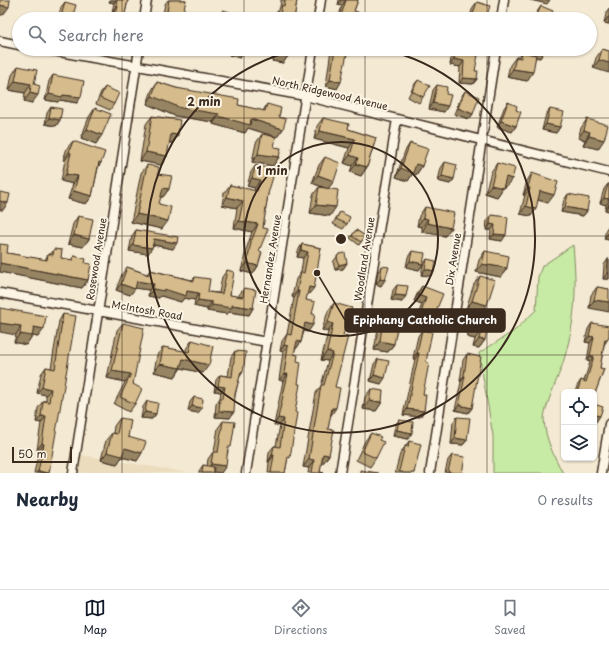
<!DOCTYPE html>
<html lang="en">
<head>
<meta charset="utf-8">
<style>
  :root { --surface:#fff; --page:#f2f2f3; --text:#1f2937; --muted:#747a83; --line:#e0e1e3; --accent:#111827 }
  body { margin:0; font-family:"Playpen Sans",sans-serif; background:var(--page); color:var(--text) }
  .controls { position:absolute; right:12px; bottom:12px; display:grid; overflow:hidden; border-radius:6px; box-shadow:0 1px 3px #0004 }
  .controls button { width:36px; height:36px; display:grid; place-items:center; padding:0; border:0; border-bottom:1px solid var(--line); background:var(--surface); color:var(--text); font:20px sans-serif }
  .scale { position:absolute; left:12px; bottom:10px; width:60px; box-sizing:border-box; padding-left:4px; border:2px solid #3b2a1e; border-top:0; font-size:11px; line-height:14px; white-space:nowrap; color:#3b2a1e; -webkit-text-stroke:3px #fcf5e5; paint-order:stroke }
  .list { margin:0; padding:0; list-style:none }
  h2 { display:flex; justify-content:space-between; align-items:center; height:52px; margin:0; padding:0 16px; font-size:17px }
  h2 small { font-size:13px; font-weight:400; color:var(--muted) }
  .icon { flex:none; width:22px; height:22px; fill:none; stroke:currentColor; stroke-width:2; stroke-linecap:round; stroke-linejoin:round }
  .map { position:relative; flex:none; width:609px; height:473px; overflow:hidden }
  .search { position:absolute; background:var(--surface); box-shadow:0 1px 3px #0004; left:12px; right:12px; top:12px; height:44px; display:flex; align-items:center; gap:10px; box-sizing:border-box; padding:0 14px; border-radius:22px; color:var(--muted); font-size:15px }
  .sheet { height:116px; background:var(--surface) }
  nav { display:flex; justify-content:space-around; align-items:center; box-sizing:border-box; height:56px; border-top:1px solid var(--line); background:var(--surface); font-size:11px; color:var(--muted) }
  nav a { display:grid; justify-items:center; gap:2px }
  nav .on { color:var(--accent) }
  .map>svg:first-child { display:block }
</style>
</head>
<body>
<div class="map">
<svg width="609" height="473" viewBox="0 0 609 473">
  <rect width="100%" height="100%" fill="#f4ead3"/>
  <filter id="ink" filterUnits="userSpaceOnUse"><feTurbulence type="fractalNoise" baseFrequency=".025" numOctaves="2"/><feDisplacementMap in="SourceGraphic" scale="8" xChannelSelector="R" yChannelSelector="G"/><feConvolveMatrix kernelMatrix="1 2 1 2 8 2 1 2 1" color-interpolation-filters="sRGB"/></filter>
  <g filter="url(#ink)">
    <path fill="#ebdcbe" d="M81 455 166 469 188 473H78Z"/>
    <path fill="#c7eaa4" stroke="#818a61" d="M573 245C577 290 576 320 563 363 559 375 544 409 544 419 545 439 554 456 563 473H493V436L479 353 514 331 536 310 538 277 542 266Z"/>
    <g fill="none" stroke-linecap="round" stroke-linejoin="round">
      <defs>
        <path id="minor" d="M144 19 147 0
          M318 19 321 0
          M501 19 504 0
          M0 41 19 45
          M43 49 305 96 609 172
          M0 293 267 342
          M73 473 139 49
          M246 473 313 49
          M340 473 397 119
          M430 473 496 49
          M601 473 609 424"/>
      </defs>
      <use href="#minor" stroke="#3b2a1e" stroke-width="11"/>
      <use href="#minor" stroke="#fcf5e5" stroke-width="8"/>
    </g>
    <path fill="#b8a278" stroke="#3b2a1e" d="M110 0H128L124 18 127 19H112L114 12H112L114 3 109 2Z
      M168 0H186L180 19H166L162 18 165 4Z
      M281 0H297L294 19H276L277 12 280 7Z
      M339 0H358L354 11 356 19H338L342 6 338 5Z
      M65 2 72 19H58L61 7Z
      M477 2 486 18V19H469L473 7Z
      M541 6 550 19H534L537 12Z
      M609 9V24L604 23 606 14Z
      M223 10 231 19H217L219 15Z
      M230 49H245L240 58 229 55Z
      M274 49H289L288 56 283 63 272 61Z
      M331 49H348L337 89 326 86Z
      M529 49H545L540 58 536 57 527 81 507 77 510 65 516 57H518L522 52 528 53Z
      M602 49 609 51 593 68 596 58Z
      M455 52 475 71 477 79 473 84 459 83 460 67 450 65 451 58Z
      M18 66 34 84 32 103 24 101 25 93 9 90 12 75Z
      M53 75 77 103 60 100 58 102 45 100 49 81Z
      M418 80 423 97 419 103 408 97 414 85Z
      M157 82 176 88 238 105 263 111 267 104 279 117 283 129 277 137 248 128 245 133 213 124V122L175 116 147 104 152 90Z
      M437 85 446 94 444 112 429 109 433 90Z
      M105 87 114 104 110 110 96 104 101 92Z
      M465 91 473 114 469 119 454 114 461 97Z
      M508 102 516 110V126L512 132 497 127 504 108Z
      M51 107 60 120 56 126 45 124 47 113Z
      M95 108 96 144 81 138 89 117Z
      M550 109 560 127 556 133 542 130 546 114Z
      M152 116 178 135 172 143H169L167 156 161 165 140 161 146 124Z
      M323 118 348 129 376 138 367 167 361 176 350 172 352 166 344 163 349 148 314 139 317 126Z
      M587 119 598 149 583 145 585 140 578 138 581 128Z
      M262 134 274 147 279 157 273 166 252 162 256 143Z
      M73 141 98 168 92 196 86 204 68 199 73 184 61 181 65 160H63L67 148Z
      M410 143 422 166 416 175 413 173 408 181 396 177 405 151Z
      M325 157 334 181 328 188 330 216 310 213 313 195 319 187 325 188 312 183 319 165Z
      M445 162 454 179 450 184 438 181 441 168Z
      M497 163 512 179 506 187 504 186 503 188 497 197 485 193 491 172Z
      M147 165 158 174 169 189 163 197H160L159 204 162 229 131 222 141 173Z
      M256 165 268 194 259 251 258 266 253 274 241 271 246 250 252 232 234 228 237 208 222 205 224 193 230 185 254 191 255 188 247 186 251 172Z
      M532 173 548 203 538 200 531 216 520 214 525 195H523L527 181Z
      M608 184H609V211L605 210 606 205 600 203 604 189Z
      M568 194 587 211 583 216 561 212 564 200Z
      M425 207 445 236 422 232V227L417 226 419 216Z
      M340 212 347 224 343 229 333 224 336 218Z
      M491 215 502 241 490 239 491 230H486L487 220Z
      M78 216 89 239 83 247 68 244 73 224Z
      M609 225V240L604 239 606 229Z
      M136 230 173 249 153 245 148 254 129 251 132 236Z
      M356 230 365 236 359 245 350 238Z
      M0 244 7 253 45 260 48 254 50 255 54 249 61 258 71 260 74 256 85 263 88 280 82 288 0 272Z
      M302 244 321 248 309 294H307L306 300 308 332 304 331 301 342 296 349H295L294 354 287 462 285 473H268L269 462H268L269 452 274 446H276L280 425H274L283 381 279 380 283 352 280 351 282 341 287 334 294 298 292 297 296 279 301 272 303 258 297 257 298 251Z
      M412 251 423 264 419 270 406 267 408 257Z
      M485 251 507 268 501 277 476 272 479 260Z
      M339 254 347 263 343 269 335 270 333 262Z
      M427 259 434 271 430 276 421 275 423 265Z
      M608 259H609V279H603L604 265Z
      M382 266 381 286 376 284 378 271Z
      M127 267 147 274 150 270 192 280 195 277 208 292 219 293 222 277 227 270 230 295 239 297V295L244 288 253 308 249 315 229 312 227 314 207 311V309L194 306 195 300 184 298 181 302 161 296 159 298 148 296 149 290 135 288 130 295 116 290 122 274Z
      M480 276 481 313 466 309 474 284Z
      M397 285 402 302 391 300 393 290Z
      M422 286 438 321 434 327 416 321 422 304 414 301 418 292Z
      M597 287 609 289 589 308 591 295Z
      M334 303 343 335 328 429 329 455 323 463H321L320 472 324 473H308L309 468 303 467 316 393 321 386 328 361 321 360 328 332 322 330 328 311Z
      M0 308 38 337 32 336 26 345 14 342 16 335Z
      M63 314 49 473H34L39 450H37L41 423 36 422 38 408 43 401H46V395L37 393 41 374 46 367 51 368 59 321Z
      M485 315V340L479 348 473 347 475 339 467 337 469 325 475 317 483 318Z
      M383 320 394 344 388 352 374 350 378 329Z
      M123 323 133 384 135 404 129 412 114 404 125 382 107 378 117 330Z
      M592 323 604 345 600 368 604 369 594 396V392H575L577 386 581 380 584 381 590 362 587 361 590 343 585 342 588 329Z
      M422 330 426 362 423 394 424 411 420 417 403 415 415 359 413 358 418 336Z
      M192 340 203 373 181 368 175 377 154 372 157 355 163 347 186 352V349Z
      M235 351 239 378 230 418 215 417 216 404 220 398 221 392 214 391 216 380 220 375 228 376 231 357Z
      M467 354 472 408 468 413 455 410 461 382 460 381 463 360Z
      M378 359 381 384 370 381 374 364Z
      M371 389 382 402 376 411 363 409 365 397Z
      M194 397 198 413 188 411 190 402Z
      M147 401 156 414 152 419 141 418 143 407Z
      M457 417 467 440 463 445 451 444 453 422Z
      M120 418 128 437 137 461 122 457 117 464 101 460 106 440 112 433H113L114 426Z
      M399 420 408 439 393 436 395 425Z
      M223 421 228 452 221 473 213 472V473H199V471L203 465 207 466 208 459 213 452H214L218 428Z
      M371 433 379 440 376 458 370 467 356 460 365 441Z
      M409 441 414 473H395L400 454Z
      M452 455 462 473H445L448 460Z"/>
    <path fill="#968462" stroke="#3b2a1e" d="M111 0H116L114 3 109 2Z
      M341 0H346L342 6 338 5Z
      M530 0H550L547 4Z
      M0 5 9 7 3 15H0Z
      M116 6H118L114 12H112Z
      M167 12 183 14 180 19H166L162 18Z
      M473 14 486 18V19H469Z
      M61 17 70 19H59Z
      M608 17H609V24L604 23Z
      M157 49H179L176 52Z
      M198 49H212L210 52 197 50Z
      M233 50 244 52 240 58 229 55Z
      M532 50 544 52 540 58 528 56Z
      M276 54 288 56 283 63 272 61Z
      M454 59 464 61 460 67 450 65Z
      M599 60 609 63V73L593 68Z
      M513 69 533 72 527 81 507 77Z
      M463 78 477 79 473 84 459 83Z
      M330 80 341 82 337 89 326 86Z
      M15 81 31 84 25 93 9 90Z
      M30 93 38 95 32 103 24 101Z
      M49 94 63 95 81 97 77 103 60 100 58 102 45 100Z
      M152 96 219 114 213 122 175 116 147 104Z
      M433 103 448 106 444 112 429 109Z
      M458 108 473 114 469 119 454 114Z
      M218 116 251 119 283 129 277 137 248 128 245 133 213 124Z
      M49 118 60 120 56 126 45 124Z
      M501 121 516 126 512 132 497 127Z
      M546 124 560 127 556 133 542 130Z
      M87 129 102 135 96 144 81 138Z
      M584 130 590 132 585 140 578 138Z
      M320 131 355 139 349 148 314 139Z
      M171 134 178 135 172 143 165 142Z
      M589 136 604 140 598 149 583 145Z
      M69 152 71 153 65 160H63Z
      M146 152 167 156 161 165 140 161Z
      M258 154 279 157 273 166 252 162Z
      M350 155 358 158 352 166 344 163Z
      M99 162 101 163 96 171Z
      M356 164 367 167 361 176 350 172Z
      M416 164 422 166 416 175 413 173 408 181 396 177 401 168Z
      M66 174 78 176 73 184 61 181Z
      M318 175 334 181 328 189 312 183Z
      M442 176 454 179 450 184 438 181Z
      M506 177 512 179 506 187 500 186Z
      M252 178 260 180 255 188 247 186Z
      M491 185 503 188 497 197 485 193Z
      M528 187 530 188 525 195H523Z
      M163 188 169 189 163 197 157 196Z
      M74 191 92 196 86 204 68 199Z
      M540 191 554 195 548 203 535 199Z
      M227 197 243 201 237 208 222 205Z
      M604 198 609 199V201L606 205 600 203Z
      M0 201 8 203 3 210H0Z
      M609 204V211L605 210Z
      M316 205 336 207 330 216 310 213Z
      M526 206 536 209 531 216 520 214Z
      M565 207 587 211 583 216 561 212Z
      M137 214 168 221 162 229 131 222Z
      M423 218 428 219 422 227 417 226Z
      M239 221 258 224 252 232 234 228Z
      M427 223 451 228 445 236 422 232Z
      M490 224 495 225 491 230H486Z
      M608 233 609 234V240L604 239Z
      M494 234 506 235 502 241 490 239Z
      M74 235 89 239 83 247 68 244Z
      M154 239 177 243 173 249 150 244Z
      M133 245 152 248 148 254 129 251Z
      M301 250 308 252 303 258 297 257Z
      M410 261 423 264 419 270 406 267Z
      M0 263 88 280 82 288 0 272Z
      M247 263 258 266 253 274 241 271Z
      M347 263 343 269 335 270 339 265Z
      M482 264 507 268 501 277 476 272Z
      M425 269 434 271 430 276 421 275Z
      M607 273H609V279H603Z
      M380 279 385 280 381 286 376 284Z
      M137 281 154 284 149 290 133 288Z
      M121 284 135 289 130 295 116 290Z
      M309 287 314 288 309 294 304 293Z
      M153 289H164L187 291 199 293 195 300 184 298 181 302 161 296 159 298 148 296Z
      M297 291H299L294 298 292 297Z
      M395 295 406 296 402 302 391 300Z
      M418 295 426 298 422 304 414 301Z
      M198 300 212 302 207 309 194 306Z
      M594 300 609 302V312L589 308Z
      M472 301 487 305 481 313 466 309Z
      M212 305H232L253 308 249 315 229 312 227 314 207 311Z
      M420 316 438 321 434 327 416 321Z
      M328 322 333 324 328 332 322 330Z
      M0 323 21 326 16 335 0 332Z
      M305 323 313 325 308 332 300 330Z
      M34 327 44 329 38 337 28 335Z
      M473 329 481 331 475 339 467 337Z
      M20 334 32 336 26 345 14 342Z
      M589 336 594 337 590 343 585 342Z
      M479 339 485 340 479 348 473 347Z
      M605 339H608L604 345Z
      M297 341 301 342 296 349 292 348Z
      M380 341 394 344 388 352 374 350Z
      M284 345 288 346 283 352 280 351Z
      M327 351 333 353 328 361 321 360Z
      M417 353H419L415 359 413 358Z
      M590 356H594L590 362 587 361Z
      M183 359 209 365 203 373 177 367Z
      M160 364 180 368 175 377 154 372Z
      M112 371 131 374 125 382 107 378Z
      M241 372H243L239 378Z
      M284 374H288L283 381 279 380Z
      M374 375 385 378 381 384 370 381Z
      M464 376H465L461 382 460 381Z
      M218 386 225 387 221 392 214 391Z
      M42 387 51 389 46 395 37 393Z
      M578 390 584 392H576Z
      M369 401 382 402 376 411 363 409Z
      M459 405 472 408 468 413 455 410Z
      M192 406 202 408 198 413 188 411Z
      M332 408H336L330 417Z
      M407 409 424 411 420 417 403 415Z
      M219 411 234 412 230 418 215 417Z
      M145 412 156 414 152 419 141 418Z
      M595 415 600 416 596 422 594 421Z
      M41 416H46L41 423 36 422Z
      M278 418 284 419 280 425H274Z
      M397 430 412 433 408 439 393 436Z
      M455 438 467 440 463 445 451 444Z
      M42 443 44 444 39 450H37Z
      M125 448 142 453 137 461 122 457 117 464 101 460 107 452Z
      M323 454 329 455 323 463 317 462Z
      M272 455H274L269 462H268Z
      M309 459 314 460 309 468 303 467Z
      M211 464 226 466 221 473 206 471Z
      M38 471 48 473H36Z"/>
    <path fill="#d6bc8c" stroke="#3b2a1e" d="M0 0H10L9 7 0 5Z
      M117 0H128L124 18 127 19H115L118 6H116Z
      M169 0H186L183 14 167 12Z
      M285 0H297L294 19H279L282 5 284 6Z
      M346 0H358L354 11 358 12 356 19H340Z
      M65 2 76 5 72 19 61 17Z
      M477 2 490 6 486 18 473 14Z
      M541 6 553 11 550 19H535Z
      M223 10 233 13 231 19H220Z
      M233 49H245L244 52 233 50Z
      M277 49H289L288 56 276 54Z
      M335 49H348L341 82 330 80Z
      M532 49H545L544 52 532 50Z
      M602 49 609 51V63L599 60Z
      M455 52 478 55 475 71H478L477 79 463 78 464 61 454 59Z
      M522 52 536 55 533 72 513 69 516 57 521 58Z
      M18 66 37 70 34 84 40 86 38 95 30 93 31 84 15 81Z
      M53 75 84 81 81 97 63 95 62 97 49 94Z
      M418 80 430 86 423 97 412 91Z
      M157 82 176 88 239 99 238 105 265 111 267 104 281 108 279 117 286 119 283 129 251 119 250 125 218 116 219 114 181 108 152 96Z
      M437 85 447 87 446 94 451 95 448 106 433 103Z
      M105 87 119 93 114 104 100 98Z
      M465 91 479 97 473 114 458 108Z
      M508 102 517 106 516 110 521 112 516 126 501 121Z
      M51 107 62 109 60 120 49 118Z
      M95 108 111 114 102 135 87 129Z
      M550 109 564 112 560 127 546 124Z
      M152 116 180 120 178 135 171 134 167 156 146 152Z
      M323 118 349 124 348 129 376 138 367 167 356 164 358 158 350 155 355 139 320 131Z
      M587 119 608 125 604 140 589 136 590 132 584 130Z
      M262 134 276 137 274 147 281 148 279 157 258 154Z
      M73 141 105 152 101 163 99 162 92 196 74 191 78 176 66 174 71 153 69 152Z
      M410 143 428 149 422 166 416 164 413 173 401 168Z
      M325 157 340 163 334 181 318 175Z
      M445 162 457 165 454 179 442 176Z
      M497 163 515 168 512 179 506 177 503 188 491 185Z
      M147 165 159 167 158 174 172 176 169 189 163 188 159 204 171 207 168 221 137 214Z
      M256 165 275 170 268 194 263 228 268 229 259 251 262 252 258 266 247 263 251 242 258 224 239 221 243 201 227 197 230 185 257 191 260 180 252 178Z
      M532 173 558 182 554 195 540 191 536 209 526 206 530 188 528 187Z
      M608 184H609V199L604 198Z
      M319 187 338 190 336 207 316 205Z
      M0 192 10 194 8 203 0 201Z
      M568 194 589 198 587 211 565 207Z
      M425 207 454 213 451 228 427 223 428 219 423 218Z
      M340 212 350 217 347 224 336 219Z
      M491 215 508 217 506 235 494 234 495 225 490 224Z
      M78 216 93 219 89 239 74 235Z
      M136 230 178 237 177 243 154 239 152 248 133 245Z
      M356 230 365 236 361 242 352 236Z
      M0 244 8 245 7 253 47 260 48 254 53 255 54 249 62 250 61 258 73 260 74 256 86 259 85 263 91 264 88 280 0 263Z
      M302 244 321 248 314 288 309 287 306 300 315 302 312 314H315L313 325 305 323 301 342 297 341 294 354 298 355 297 361 301 362 298 384H300L295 412 297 413 290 458 288 457 285 473H271L274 455H272L274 446 280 447 284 419 278 418 288 374H284L288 346 284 345 287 334 291 335 299 291H297L301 272 304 273 308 252 301 250Z
      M412 251 425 253 423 264 410 261Z
      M485 251 509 256 507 268 482 264Z
      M345 253 347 263 339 265 337 257 339 254Z
      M427 259 436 261 434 271 425 269Z
      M608 259H609V273H607Z
      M382 266 389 267 385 280 380 279Z
      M127 267 149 275 150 270 194 281 195 277 210 279 208 292 222 294 227 270 234 272 230 295 243 297 244 288 256 290 253 308 232 305V308L212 305V302L198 300 199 293 187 291 186 296 164 289V291L153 289 154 284 137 281 135 289 121 284Z
      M480 276 495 280 487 305 472 301Z
      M397 285 408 286 406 296 395 295Z
      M422 286 443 294 436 311 441 312 438 321 420 316 426 298 418 295Z
      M597 287 609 289V302L594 300Z
      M334 303 352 308 343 335 348 336 335 387 340 388 336 408H332L328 429 334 430 329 455 323 454 320 472 324 473H312L314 460 309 459 321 385H324L333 353 327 351 333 324 328 322Z
      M0 308 46 316 44 329 34 327 32 336 20 334 21 326 0 323Z
      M63 314 76 316 49 473H48L38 471 44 444 42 443 46 416H41L43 401 49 402 51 389 42 387 46 367 55 369Z
      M485 315 490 316 485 340 479 339 481 331 473 329 475 317 484 318Z
      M383 320 398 323 394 344 380 341Z
      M123 323 144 328 133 384 142 389 135 404 120 397 131 374 112 371Z
      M592 323 609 326V335L608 339H605L600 368 604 369 594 396V392H584L578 390 581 380 586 382 594 356H590L594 337 589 336Z
      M422 330 432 332 426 362 429 363 423 394 426 395 424 411 407 409 419 353H417Z
      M192 340 213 346 209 365 183 359 180 368 160 364 163 347 189 352Z
      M235 351 246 352 243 372H241L235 394 234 412 219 411 220 398H223L225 387 218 386 220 375 232 377Z
      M467 354 481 357 472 408 459 405 465 376H464Z
      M378 359 389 361 385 378 374 375Z
      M371 389 383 391 382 402 369 401Z
      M194 397 203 399 202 408 192 406Z
      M147 401 158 403 156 414 145 412Z
      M594 404 603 407 600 416 595 415 594 421Z
      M457 417 470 418 467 440 455 438Z
      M120 418 131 420 128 437 146 442 142 453 125 448 122 456 107 452 112 433 117 434Z
      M399 420 413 422 412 433 397 430Z
      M223 421 235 422 231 447H228L226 466 211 464 213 452H218Z
      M371 433 381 437 379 440 384 442 376 458 362 452Z
      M409 441 421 444 414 473H404L399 471 405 446 408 447Z
      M452 455 465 457 462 473H455L448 472Z
      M203 465 214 467 213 473H202Z
      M360 470 378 473H360Z"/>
  </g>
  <path fill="none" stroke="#3b2a1e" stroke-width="1" stroke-opacity="0.55" d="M122 0V19M244 0V19M365 0V19M487 0V19M122 49V473M244 49V473M365 49V473M487 49V473M0 118H609M0 236H609M0 355H609"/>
  <g fill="none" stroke="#3b2a1e" stroke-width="2">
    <circle cx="341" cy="239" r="97"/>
    <path d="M381 49A194 194 0 1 1 301 49"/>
  </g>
  <g text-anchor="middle" stroke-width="4" stroke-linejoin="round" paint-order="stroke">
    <g font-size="10" fill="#3b2a1e" stroke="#fcf5e5">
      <text transform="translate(330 93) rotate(13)" y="4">North Ridgewood Avenue</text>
      <text transform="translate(96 259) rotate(-81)" y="4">Rosewood Avenue</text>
      <text transform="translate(270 259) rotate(-81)" y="4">Hernandez Avenue</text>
      <text transform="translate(364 259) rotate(-81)" y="4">Woodland Avenue</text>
      <text transform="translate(453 259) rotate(-81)" y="4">Dix Avenue</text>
      <text transform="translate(147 310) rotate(10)" y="4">McIntosh Road</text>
    </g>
  </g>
  <circle cx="341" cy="239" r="6" fill="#3b2a1e" stroke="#fcf5e5" stroke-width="2"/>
  <g font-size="12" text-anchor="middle" font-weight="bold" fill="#3b2a1e" stroke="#fcf5e5" stroke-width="4" stroke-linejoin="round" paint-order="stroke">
    <text x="204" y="106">2 min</text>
    <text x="272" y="175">1 min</text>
  </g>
  <path fill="none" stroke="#3b2a1e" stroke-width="1.5" d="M317 273L345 320"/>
  <circle fill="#3b2a1e" stroke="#fcf5e5" stroke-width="1.5" cx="317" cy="273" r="4"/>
  <rect fill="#3b2a1e" stroke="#3b2a1e" stroke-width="1.5" x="345" y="309" width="160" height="23" rx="4"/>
  <g font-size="11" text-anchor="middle" font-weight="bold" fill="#fff">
    <text x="425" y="324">Epiphany Catholic Church</text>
  </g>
</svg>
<div class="controls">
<button><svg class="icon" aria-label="locate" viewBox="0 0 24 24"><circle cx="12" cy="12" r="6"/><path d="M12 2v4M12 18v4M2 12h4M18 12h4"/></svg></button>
<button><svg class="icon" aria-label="layers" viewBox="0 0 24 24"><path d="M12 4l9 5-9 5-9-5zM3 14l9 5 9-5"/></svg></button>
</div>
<div class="scale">50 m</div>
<div class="search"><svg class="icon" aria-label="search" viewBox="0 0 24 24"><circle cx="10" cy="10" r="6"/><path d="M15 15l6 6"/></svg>Search here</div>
</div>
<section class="sheet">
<h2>Nearby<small>0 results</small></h2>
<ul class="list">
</ul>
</section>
<nav>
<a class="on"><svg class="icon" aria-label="map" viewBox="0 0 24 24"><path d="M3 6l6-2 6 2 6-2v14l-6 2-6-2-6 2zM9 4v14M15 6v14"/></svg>Map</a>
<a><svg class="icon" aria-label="directions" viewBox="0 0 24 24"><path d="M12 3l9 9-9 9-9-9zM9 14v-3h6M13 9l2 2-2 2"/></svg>Directions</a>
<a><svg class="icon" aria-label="saved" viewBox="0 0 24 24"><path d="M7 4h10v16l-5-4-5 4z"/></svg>Saved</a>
</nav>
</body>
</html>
